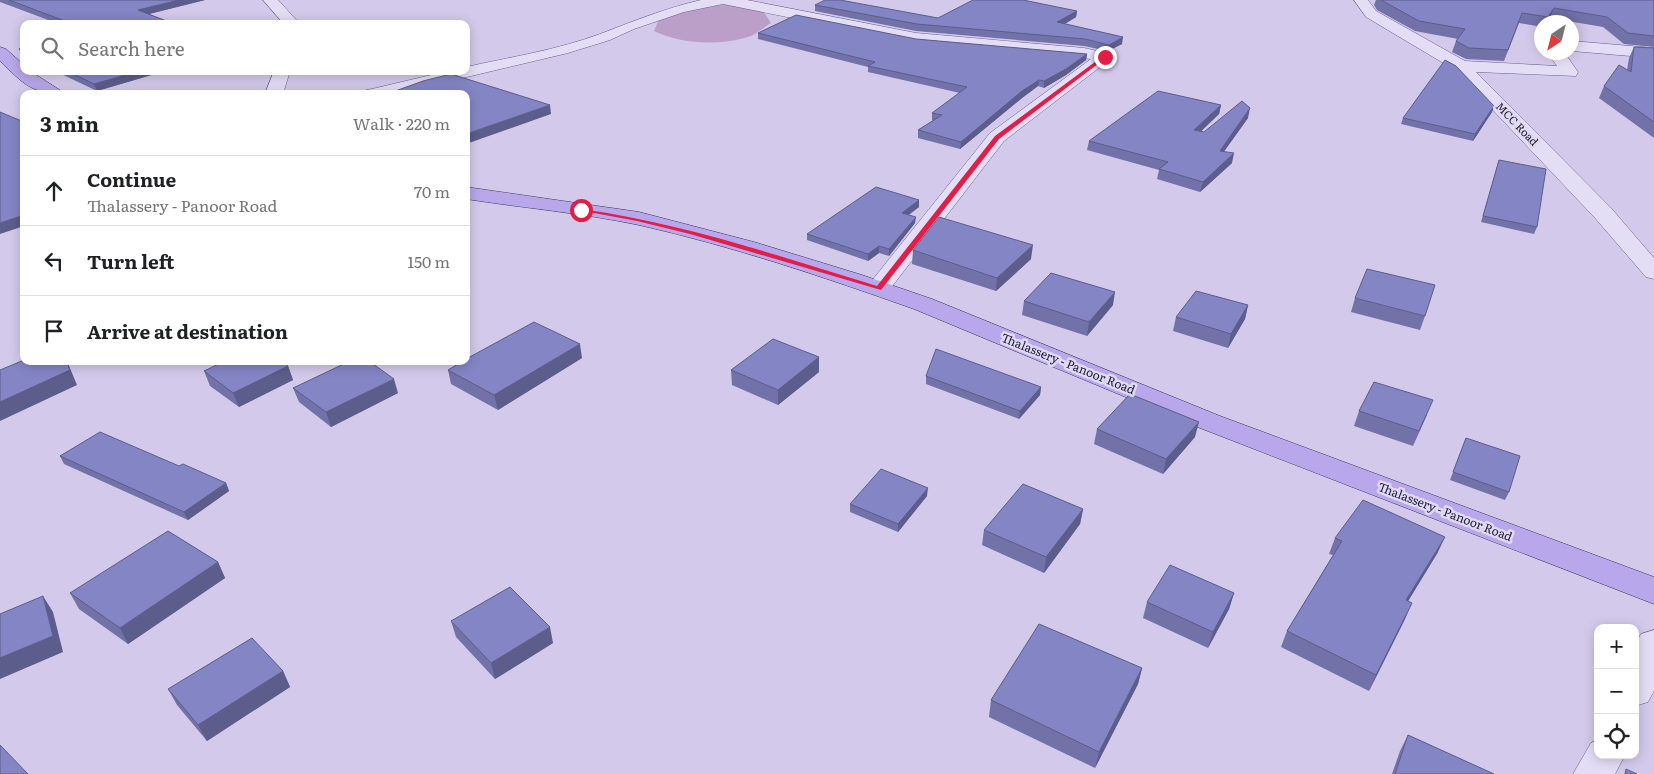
<!DOCTYPE html>
<html lang="en">
<head>
<meta charset="utf-8">
<style>
  :root { --surface:#fff; --page:#f2f2f2; --text:#202124; --muted:#757577; --line:#e0e0e0 }
  body { margin:0; font-family:Literata,serif; background:var(--page); color:var(--text) }
  .controls { position:absolute; right:15px; bottom:15px; display:grid; overflow:hidden; border-radius:10px; box-shadow:0 2px 12px #0003 }
  .controls button { width:45px; height:45px; display:grid; place-items:center; padding:0; border:0; border-bottom:1px solid var(--line); background:var(--surface); color:var(--text); font:25px sans-serif }
  .compass { position:absolute; left:1534px; top:15px; width:45px; height:45px; border-radius:50%; background:var(--surface); box-shadow:0 2px 12px #0003; rotate:215deg }
  .stop { position:absolute; width:15px; height:15px; margin:-11px; border:4px solid #e11d48; border-radius:50%; background:#fff }
  .stop.end { background:#e11d48; border-color:#fff; box-shadow:0 1px 5px #0008 }
  .list { margin:0; padding:0; list-style:none }
  h2 { display:flex; justify-content:space-between; align-items:center; height:65px; margin:0; padding:0 20px; font-size:21px }
  h2 small { font-size:16px; font-weight:400; color:var(--muted) }
  .list li { display:grid; grid-template-columns:32px 1fr auto; gap:15px; align-items:center; box-sizing:border-box; height:70px; padding:0 20px; border-top:1px solid var(--line) }
  .list b { display:block; font-size:19px; white-space:nowrap }
  .list p { margin:0; font-size:16px; white-space:nowrap; color:var(--muted) }
  .list em { font-size:16px; font-style:normal; color:var(--muted) }
  .icon { flex:none; width:28px; height:28px; fill:none; stroke:currentColor; stroke-width:2; stroke-linecap:round; stroke-linejoin:round }
  .map { position:relative; flex:none; width:1654px; height:774px; overflow:hidden }
  .search { position:absolute; background:var(--surface); box-shadow:0 2px 12px #0003; left:20px; top:20px; width:450px; height:55px; display:flex; align-items:center; gap:12px; box-sizing:border-box; padding:0 18px; border-radius:10px; color:var(--muted); font-size:19px }
  .panel { position:absolute; background:var(--surface); box-shadow:0 2px 12px #0003; left:20px; top:90px; width:450px; height:275px; border-radius:10px }
  .map>svg:first-child { display:block }
</style>
</head>
<body>
<div class="map">
<svg width="1654" height="774" viewBox="0 0 1654 774">
  <rect width="100%" height="100%" fill="#d3caeb"/>
  <path fill="#bb9fc8" d="M729 4 762 9 771 23C764 27 756 35 748 37 717 46 682 44 654 31L659 19 693 9Z"/>
  <g fill="none" stroke-linecap="round" stroke-linejoin="round">
    <defs>
      <path id="minor" d="M263 0H278L300 24H284Z
        M701 0H747L916 33 1084 48 1111 54 1113 57 1004 141 887 293 878 295 869 293 866 288 990 133 1091 59 916 43 723 4 684 12 634 29 610 40 568 53 395 94H363L366 90 372 89 448 71H466V67C511 57 557 50 600 34 634 21 666 8 701 0Z
        M1354 0H1368L1376 11 1465 61 1557 66 1547 52H1564L1578 72 1576 76 1476 72 1611 208 1654 258V279L1646 277 1595 218 1455 70 1366 17Z
        M1572 41 1654 48V58L1572 51Z
        M274 71H290L283 94H265Z
        M1654 630V691L1648 702 1635 706V645L1641 634Z
        M1598 740V755H1625L1615 774H1573L1591 743Z"/>
      <path id="major" d="M0 47 6 49 24 65V71H30L66 94C31 94 24 84 0 61Z
        M466 187 639 212 754 242 862 275 932 299 1220 416 1654 577V604L1200 428 914 309C824 277 732 246 639 225 582 213 524 208 466 199Z"/>
    </defs>
    <use href="#minor" stroke="#646086" stroke-width="1"/>
    <use href="#major" stroke="#353455" stroke-width="1"/>
    <use href="#minor" fill="#e4ddf6" fill-rule="evenodd"/>
    <use href="#major" fill="#b8a7ea" fill-rule="evenodd"/>
  </g>
  <path fill="#7272a9" d="M0 0H205L149 14 174 24H59L0 2Z
    M1376 0H1654V47L1624 44 1603 27 1550 18 1548 22H1542V27L1519 23 1504 61 1466 59 1452 52 1456 41 1458 39 1415 31 1377 10 1374 5Z
    M815 5 938 18 1077 11 1076 17 1065 24 1122 44 1108 51 1084 46 916 31 815 11Z
    M758 33 916 39 1087 54 1086 60 1066 75 1044 88 1038 86 1022 98 960 149 918 138V130L933 121 932 120V113L960 93 868 72V67L758 39Z
    M1634 47 1654 48V138L1599 98 1604 86 1627 70 1629 58Z
    M24 48V56L22 55 19 49Z
    M55 71H165L97 91Z
    M1221 105 1219 114 1200 132H1204L1248 118 1224 151 1232 163 1200 192 1157 179 1159 170 1087 150 1089 141Z
    M1494 106 1492 112 1473 141 1401 124 1403 118Z
    M1499 160 1537 227 1534 234 1481 222Z
    M919 200V207L909 215 915 223 889 256 879 253 868 261 807 240V234Z
    M913 250 1031 259 996 291 912 264Z
    M1355 298 1425 316 1420 330 1351 312Z
    M1024 301 1113 305 1087 336 1022 315Z
    M1248 305 1245 319 1228 348 1173 331 1176 317Z
    M819 357V372L778 405 732 385 731 370Z
    M582 358 498 410 451 384 448 370Z
    M288 366 293 380 239 407 210 386 204 371Z
    M926 376 1041 387 1040 395 1019 419 926 384Z
    M293 388 398 393 331 427 299 402Z
    M1359 411 1427 415 1413 446 1354 426Z
    M1097 429 1195 437 1163 474 1094 444Z
    M1466 438 1509 492 1505 500 1450 480Z
    M60 456 179 466 226 483 229 491 188 520 64 464Z
    M927 496 898 532 850 512V504Z
    M1083 509 1080 524 1044 573 982 545 984 530Z
    M1335 538 1438 552 1408 601 1405 619 1369 691 1281 647 1287 631 1333 555 1329 554Z
    M218 562 225 578 128 644 79 609 70 593Z
    M1234 593 1229 609 1208 648 1143 618 1147 602Z
    M451 621 553 643 495 679 456 637Z
    M1142 668 1138 684 1095 768 989 717 991 700Z
    M283 671 290 687 207 741 177 705 168 689Z
    M1408 735 1494 774H1392L1400 751Z"/>
  <path fill="#5c5d8a" d="M179 0H205L141 16 138 10Z
    M1554 8 1550 18 1548 22H1546L1548 17Z
    M1077 11 1076 17 1056 29 1057 22Z
    M1123 37 1122 44 1108 51 1109 45Z
    M1087 54 1086 60 1066 75 1044 88V81Z
    M139 71H165L97 91 94 84Z
    M1039 80 1038 86 1022 98 960 149 961 142 1022 91Z
    M550 105 551 114 466 144V134Z
    M1221 105 1219 114 1192 140 1194 130Z
    M1494 106 1492 112 1473 141 1475 134Z
    M1250 108 1248 118 1218 160 1220 151Z
    M1234 153 1232 163 1200 192 1203 182Z
    M919 200V207L902 219V213Z
    M24 215V226L0 234V223Z
    M916 217 915 223 889 256V249Z
    M1033 245 1031 259 996 291 997 278Z
    M879 246V253L868 261V254Z
    M1115 292 1113 305 1087 336 1089 322Z
    M1248 305 1245 319 1228 348 1231 334Z
    M580 344 582 358 498 410 494 395Z
    M819 357V372L778 405V390Z
    M67 361 77 385 0 421V402Z
    M288 366 293 380 239 407 233 393Z
    M394 379 398 393 331 427 326 412Z
    M1041 387 1040 395 1019 419 1020 411Z
    M1199 422 1195 437 1163 474 1166 459Z
    M226 483 229 491 188 520 184 512Z
    M928 488 927 496 898 532V524Z
    M1083 509 1080 524 1044 573 1046 557Z
    M1445 537 1438 552 1399 616 1406 600Z
    M218 562 225 578 128 644 120 628Z
    M1234 593 1229 609 1208 648 1213 632Z
    M43 596 53 612 63 652 0 679V658Z
    M1412 603 1405 619 1369 691 1376 675Z
    M550 627 553 643 495 679 491 663Z
    M1142 668 1138 684 1095 768 1099 752Z
    M283 671 290 687 207 741 198 725Z"/>
  <path fill="#8485c5" stroke="#5c5d8a" d="M9 0H179L138 10 174 24H73Z
    M825 0H840L938 18 973 0H1023L1077 11 1057 22 1123 37 1109 45 1085 39 917 24 815 5Z
    M1381 0H1654V36L1628 33 1607 17 1554 8 1548 17 1522 13 1508 50 1469 48 1456 41 1465 29 1419 21Z
    M796 15 916 39 1087 54 1066 69 1044 81 1039 80 1022 91 961 142 918 130 942 115 932 113 967 87 868 66 875 62 758 33Z
    M1634 47 1654 48V122L1604 86 1619 65 1631 72Z
    M24 48V51L19 49Z
    M1445 60 1456 66 1494 106 1475 134 1403 118Z
    M67 71H139L94 84Z
    M451 74 550 105 466 134V94H387L423 81Z
    M1158 91 1221 105 1194 130 1204 132 1242 101 1250 108 1220 151 1234 153 1203 182 1159 169 1168 162 1089 141Z
    M0 112 24 122V215L0 223Z
    M1499 160 1546 169 1537 227 1483 216Z
    M876 187 919 200 902 213 916 217 889 249 879 246 868 254 807 234Z
    M939 217 1033 245 997 278 913 250Z
    M1367 269 1435 285 1425 316 1355 298Z
    M1051 273 1115 292 1089 322 1024 301Z
    M1196 291 1248 305 1231 334 1176 317Z
    M534 322 580 344 494 395 448 370 463 361H466V359Z
    M773 339 819 357 778 390 731 370Z
    M936 349 1041 387 1020 411 926 376Z
    M24 360V361H66L70 370 0 402V370Z
    M225 361H281L288 366 233 393 204 371Z
    M350 361H369L394 379 326 412 293 388Z
    M1374 382 1433 400 1419 431 1359 411Z
    M1130 394 1199 422 1166 459 1097 429Z
    M100 432 179 466 183 464 226 483 184 512 60 456Z
    M1466 438 1520 456 1509 492 1453 472Z
    M881 469 928 488 898 524 850 504Z
    M1023 484 1083 509 1046 557 984 530Z
    M1363 500 1445 537 1406 600 1412 603 1376 675 1287 631 1342 541 1335 538Z
    M168 531 218 562 120 628 70 593Z
    M1170 565 1234 593 1213 632 1147 602Z
    M510 587 550 627 491 663 451 621Z
    M43 596 53 636 0 658V614Z
    M1039 624 1142 668 1099 752 991 700Z
    M252 638 283 671 198 725 168 689Z
    M1408 735 1494 774H1395Z
    M0 745 28 774H0Z
    M1626 769 1637 774H1625Z"/>
  <path fill="#e11d48" d="M1103 56 1107 57 999 139 881 290 690 234 637 221 578 210 581 209C682 223 779 256 877 286L995 136Z"/>
  <g text-anchor="middle" stroke-width="5" stroke-linejoin="round" paint-order="stroke">
    <g font-size="11" fill="#232238" stroke="#e0d9f3">
      <text transform="translate(1517 124) rotate(46)" y="4">MCC Road</text>
    </g>
    <g font-size="12" fill="#232238" stroke="#e0d9f3">
      <text transform="translate(1068 364) rotate(22)" y="4">Thalassery - Panoor Road</text>
      <text transform="translate(1445 512) rotate(21)" y="4">Thalassery - Panoor Road</text>
    </g>
  </g>
</svg>
<div class="controls">
<button>+</button>
<button>−</button>
<button><svg class="icon" aria-label="locate" viewBox="0 0 24 24"><circle cx="12" cy="12" r="6"/><path d="M12 2v4M12 18v4M2 12h4M18 12h4"/></svg></button>
</div>
<svg class="compass" viewBox="-18 -18 36 36"><path d="M0-13l5 13h-10z" fill="#e53935"/><path d="M0 13l5-13h-10z" fill="#757577"/></svg>
<div class="stop" style="left:581px;top:210px"></div>
<div class="stop end" style="left:1105px;top:57px"></div>
<div class="search"><svg class="icon" aria-label="search" viewBox="0 0 24 24"><circle cx="10" cy="10" r="6"/><path d="M15 15l6 6"/></svg>Search here</div>
<section class="panel">
<h2>3 min<small>Walk · 220 m</small></h2>
<ul class="list">
<li><svg class="icon" aria-label="ahead" viewBox="0 0 24 24"><path d="M12 20V5M6 11l6-6 6 6"/></svg><div><b>Continue</b><p>Thalassery - Panoor Road</p></div><em>70 m</em></li>
<li><svg class="icon" aria-label="left" viewBox="0 0 24 24"><path d="M17 20v-9H6M10 6l-5 5 5 5"/></svg><div><b>Turn left</b></div><em>150 m</em></li>
<li><svg class="icon" aria-label="arrive" viewBox="0 0 24 24"><path d="M6 21V4h12l-3 4 3 4H6"/></svg><div><b>Arrive at destination</b></div></li>
</ul>
</section>
</div>
</body>
</html>
